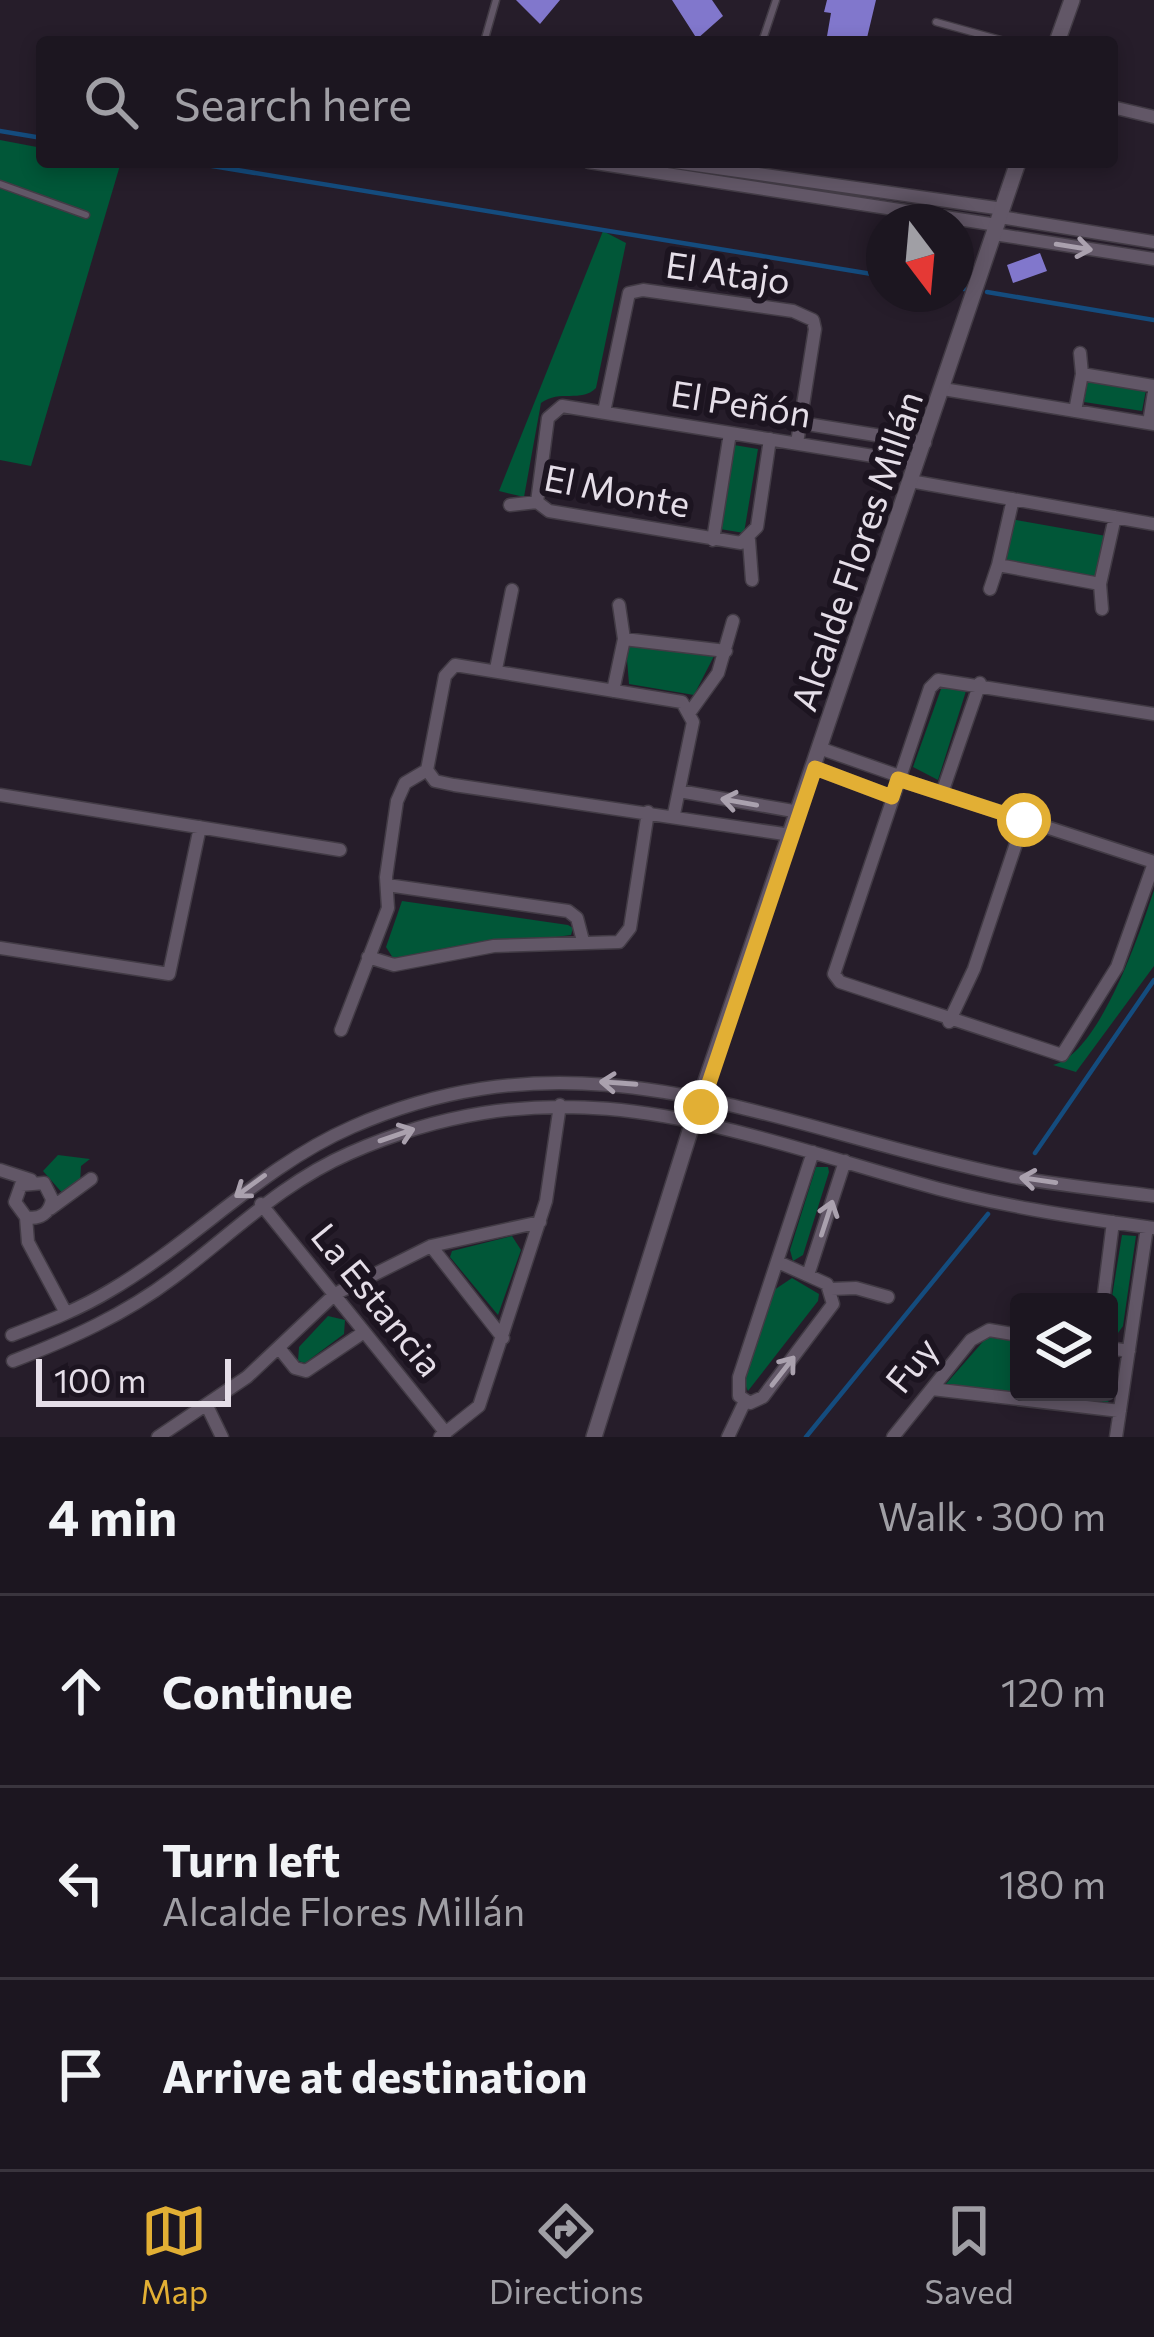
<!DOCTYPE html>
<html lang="en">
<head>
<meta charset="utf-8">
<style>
  :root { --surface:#1c1620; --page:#251f29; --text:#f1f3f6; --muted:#a09fa5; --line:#3a353e; --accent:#e2af34 }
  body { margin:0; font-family:Commissioner,sans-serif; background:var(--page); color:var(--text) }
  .controls { position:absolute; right:36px; bottom:36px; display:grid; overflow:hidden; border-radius:12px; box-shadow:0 6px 18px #0003 }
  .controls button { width:108px; height:108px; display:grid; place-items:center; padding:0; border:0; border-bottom:3px solid var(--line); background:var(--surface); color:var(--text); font:60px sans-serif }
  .compass { position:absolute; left:866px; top:204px; width:108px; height:108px; border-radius:50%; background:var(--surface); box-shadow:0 6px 18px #0003; rotate:164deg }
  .scale { position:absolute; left:36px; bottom:30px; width:195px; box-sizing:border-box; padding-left:12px; border:6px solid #e5dee8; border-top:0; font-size:33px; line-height:42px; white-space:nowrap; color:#e5dee8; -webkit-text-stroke:9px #1c1420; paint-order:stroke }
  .stop { position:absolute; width:36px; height:36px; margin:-27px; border:9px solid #e2af34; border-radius:50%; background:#fff }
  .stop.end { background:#e2af34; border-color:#fff; box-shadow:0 3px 12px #0008 }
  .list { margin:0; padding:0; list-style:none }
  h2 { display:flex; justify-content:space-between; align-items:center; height:156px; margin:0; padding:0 48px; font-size:51px }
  h2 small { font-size:39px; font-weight:400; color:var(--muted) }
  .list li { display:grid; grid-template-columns:78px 1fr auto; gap:36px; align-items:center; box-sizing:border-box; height:192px; padding:0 48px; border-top:3px solid var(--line) }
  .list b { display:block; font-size:45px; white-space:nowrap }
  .list p { margin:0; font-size:39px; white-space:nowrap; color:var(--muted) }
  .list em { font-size:39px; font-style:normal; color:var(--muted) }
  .icon { flex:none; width:66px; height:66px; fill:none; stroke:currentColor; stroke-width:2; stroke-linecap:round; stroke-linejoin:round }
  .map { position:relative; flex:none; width:1154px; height:1437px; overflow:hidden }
  .search { position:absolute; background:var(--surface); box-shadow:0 6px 18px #0003; left:36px; right:36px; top:36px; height:132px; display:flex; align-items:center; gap:30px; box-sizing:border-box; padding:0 42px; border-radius:12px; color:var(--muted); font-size:45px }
  .sheet { height:732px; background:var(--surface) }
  nav { display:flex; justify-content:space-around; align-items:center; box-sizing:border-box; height:168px; border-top:3px solid var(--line); background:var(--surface); font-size:33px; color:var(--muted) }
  nav a { display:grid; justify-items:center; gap:6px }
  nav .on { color:var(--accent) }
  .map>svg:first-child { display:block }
</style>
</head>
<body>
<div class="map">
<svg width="1154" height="1437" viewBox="0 0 1154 1437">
  <rect width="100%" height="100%" fill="#261d2a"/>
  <path fill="#015738" d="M0 140 42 148V162H121L31 466 0 460Z
    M603 231 626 243 596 388C581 403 560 389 541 403L524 497 499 491Z
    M1088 380 1146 390 1142 411 1084 402Z
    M734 445 758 449 744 533 720 529Z
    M1011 519 1106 536 1098 580 1003 563Z
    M636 644 714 656 694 695 629 684 626 647Z
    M948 686 966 691 938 780 913 767 941 689Z
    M1154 890V966L1076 1072 1053 1065C1099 1054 1140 933 1154 890Z
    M402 901 568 925 573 928 571 935 393 958 386 947Z
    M58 1155 90 1159 81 1166 80 1183 64 1195 43 1171Z
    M816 1167H828L829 1172 803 1255 793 1261 790 1250Z
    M1122 1235 1136 1236 1123 1326 1113 1340 1109 1315Z
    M512 1236 521 1250 498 1315 450 1257 452 1251Z
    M792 1278 819 1294 818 1301 748 1391 744 1382 774 1290Z
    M328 1316 345 1320 344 1334 305 1363 298 1361 299 1347Z
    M987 1337 1019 1342V1392H1109V1355L1115 1356 1108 1404 945 1385Z"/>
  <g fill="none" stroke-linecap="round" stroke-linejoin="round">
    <path stroke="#144c7e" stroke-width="4.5" d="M0 131 42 138
      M188 162 884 276
      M956 287 964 289
      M987 292 1154 320
      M1035 1153 1154 980
      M806 1437 988 1214"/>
  </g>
  <path fill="#8177cc" d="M516 0H560L540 24Z
    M672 0H712L723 16 697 39Z
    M827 0H876L866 42H826L831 13 824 12Z
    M1040 253 1047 271 1013 283 1007 265Z"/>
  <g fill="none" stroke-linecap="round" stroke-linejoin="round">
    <defs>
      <path id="service" d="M936 22 1008 42
        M484 42 496 0
        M762 42 776 0
        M0 184 86 215"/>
      <path id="minor" d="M1112 107 1154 117
        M589 162 997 225
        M675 162 1003 209
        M1000 217 1154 242
        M994 234 1154 259
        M1080 353 1082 374
        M943 389 1154 424
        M1075 411 1082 374 1154 386
        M604 412 629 293 643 290 793 311 813 320 815 329 797 443
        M801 423 925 443
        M1149 423 1154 392
        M910 481 1154 524
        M1013 499 998 565 1100 584 1115 517
        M537 502 548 418 562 406 917 463
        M510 505 537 502 549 511 741 543 757 527 770 439
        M713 540 730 433
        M749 540 752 580
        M1100 584 1102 609
        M990 589 998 565
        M624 639 726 651
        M496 669 512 590
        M613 691 624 639 619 605
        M690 712 718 673 733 621
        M1154 714 938 680 930 688 834 974 840 982 1062 1055 1117 967 1154 863
        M822 749 899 776
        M815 768 892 797
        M427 770 445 676 455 665 682 702 693 722 674 814
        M427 770 435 781 454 785 791 835
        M898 779 1154 862
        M679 791 799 812
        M942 793 980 683
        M0 795 340 850
        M387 885 568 911 577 918 583 941
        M0 948 169 974 200 827
        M368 957 394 965 494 946 619 942 630 928 648 812
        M949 1022 974 969 1024 820
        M341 1030 388 908 386 877 397 801 405 783 427 770
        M0 1170 31 1180
        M261 1204 446 1433
        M50 1209 91 1179
        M26 1217C40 1220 50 1213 52 1199L44 1183 21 1185 15 1202 26 1217 28 1242 66 1313
        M431 1246 503 1338
        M778 1262 827 1284 833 1304 763 1397 750 1403 739 1396V1377L813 1152
        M808 1275 845 1161
        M831 1289 856 1288 888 1297
        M1103 1302 1113 1222
        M12 1335C46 1322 80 1309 111 1290 196 1240 261 1167 352 1127 588 1023 779 1130 1009 1176 1057 1185 1106 1190 1154 1196
        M279 1348 295 1368 306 1371 364 1332
        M1109 1348 1129 1351
        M13 1361C70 1339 124 1315 173 1278 232 1234 281 1183 350 1153 558 1062 711 1124 914 1182 992 1205 1073 1217 1154 1228
        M932 1389 1120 1411
        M207 1406 222 1437
        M158 1437 247 1377 335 1294 431 1246 540 1222
        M440 1437 479 1406 546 1201 560 1105
        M728 1437 745 1401
        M893 1437 971 1340 989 1330 1019 1335
        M1116 1437 1147 1227"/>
      <path id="tertiary" d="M1057 42 1072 0
        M594 1437 701 1096 1018 162"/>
    </defs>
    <use href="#service" stroke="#423b45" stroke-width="9"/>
    <use href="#minor" stroke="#423b45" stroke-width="15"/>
    <use href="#tertiary" stroke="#423b45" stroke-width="18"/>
    <use href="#service" stroke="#625767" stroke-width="6"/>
    <use href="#minor" stroke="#625767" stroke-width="12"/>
    <use href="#tertiary" stroke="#625767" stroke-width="15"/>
  </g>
  <defs><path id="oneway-shaft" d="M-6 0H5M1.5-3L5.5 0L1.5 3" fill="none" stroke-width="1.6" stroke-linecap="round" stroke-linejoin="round" transform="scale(3)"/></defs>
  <g stroke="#aaa1ae">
    <use href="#oneway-shaft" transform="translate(1074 247) rotate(9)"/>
    <use href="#oneway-shaft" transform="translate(739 802) rotate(-170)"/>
    <use href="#oneway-shaft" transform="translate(618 1083) rotate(-176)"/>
    <use href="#oneway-shaft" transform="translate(397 1135) rotate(-19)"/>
    <use href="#oneway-shaft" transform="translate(1038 1180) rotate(-172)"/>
    <use href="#oneway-shaft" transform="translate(250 1186) rotate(144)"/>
    <use href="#oneway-shaft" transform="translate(827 1218) rotate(-72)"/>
    <use href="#oneway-shaft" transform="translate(783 1371) rotate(-52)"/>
  </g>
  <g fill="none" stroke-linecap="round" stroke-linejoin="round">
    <path stroke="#e2af34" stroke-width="15" d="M701 1107 815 768 892 797 898 779 1024 820"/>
  </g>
  <g text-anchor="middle" stroke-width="12" stroke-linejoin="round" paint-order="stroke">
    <g font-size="36" fill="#e5dee8" stroke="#1c1420">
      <text transform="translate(728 273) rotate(8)" y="13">El Atajo</text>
      <text transform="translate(741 404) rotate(9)" y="13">El Peñón</text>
      <text transform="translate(617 491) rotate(11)" y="13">El Monte</text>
      <text transform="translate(857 551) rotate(-71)" y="13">Alcalde Flores Millán</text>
      <text transform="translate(377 1300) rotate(51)" y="13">La Estancia</text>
      <text transform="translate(912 1365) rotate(-51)" y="13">Fuy</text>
    </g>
  </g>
</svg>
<div class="controls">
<button><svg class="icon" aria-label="layers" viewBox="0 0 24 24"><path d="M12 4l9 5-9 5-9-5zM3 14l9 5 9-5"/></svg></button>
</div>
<svg class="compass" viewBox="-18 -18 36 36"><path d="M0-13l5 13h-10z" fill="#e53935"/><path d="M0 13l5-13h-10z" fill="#a09fa5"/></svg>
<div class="scale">100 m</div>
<div class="stop" style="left:1024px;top:820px"></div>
<div class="stop end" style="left:701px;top:1107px"></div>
<div class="search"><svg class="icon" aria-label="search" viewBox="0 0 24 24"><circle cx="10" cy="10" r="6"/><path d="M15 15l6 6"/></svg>Search here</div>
</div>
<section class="sheet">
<h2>4 min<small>Walk · 300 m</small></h2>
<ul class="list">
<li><svg class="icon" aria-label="ahead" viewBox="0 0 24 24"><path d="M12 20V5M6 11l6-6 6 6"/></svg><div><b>Continue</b></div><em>120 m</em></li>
<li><svg class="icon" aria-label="left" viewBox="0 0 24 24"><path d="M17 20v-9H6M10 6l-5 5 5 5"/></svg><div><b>Turn left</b><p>Alcalde Flores Millán</p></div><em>180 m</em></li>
<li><svg class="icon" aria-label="arrive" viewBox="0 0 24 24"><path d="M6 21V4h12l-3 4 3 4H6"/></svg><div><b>Arrive at destination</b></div></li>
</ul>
</section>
<nav>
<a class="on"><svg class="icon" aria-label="map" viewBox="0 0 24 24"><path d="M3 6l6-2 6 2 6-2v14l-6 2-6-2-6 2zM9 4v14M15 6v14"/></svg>Map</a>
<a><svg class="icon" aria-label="directions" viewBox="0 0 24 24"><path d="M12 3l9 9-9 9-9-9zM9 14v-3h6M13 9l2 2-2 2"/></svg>Directions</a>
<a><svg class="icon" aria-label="saved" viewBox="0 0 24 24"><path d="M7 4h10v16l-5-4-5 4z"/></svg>Saved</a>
</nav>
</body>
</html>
